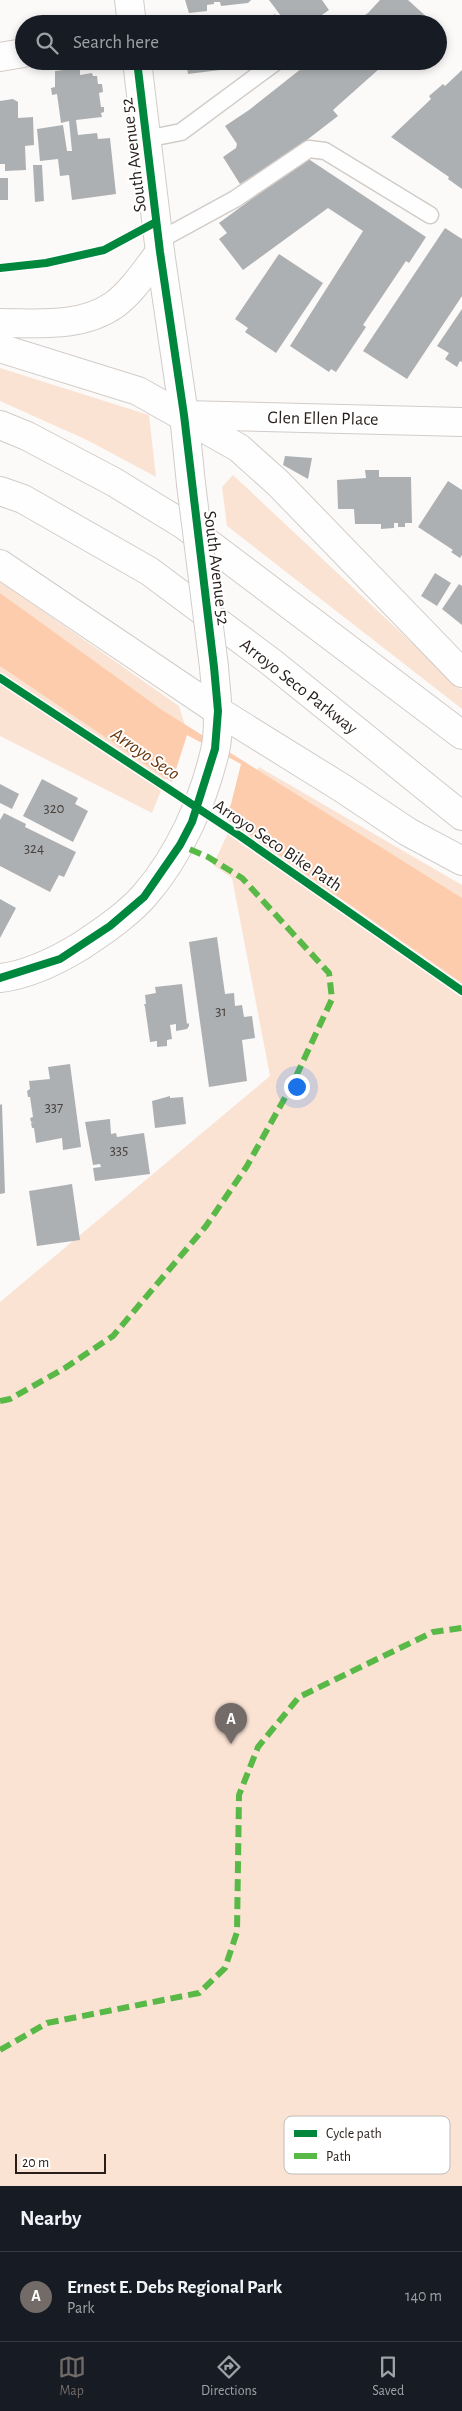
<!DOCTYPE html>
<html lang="en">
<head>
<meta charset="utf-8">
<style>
  :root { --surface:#171b24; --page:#242831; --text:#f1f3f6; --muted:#9ea1a6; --line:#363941; --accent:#726b67 }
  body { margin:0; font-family:"Alegreya Sans",sans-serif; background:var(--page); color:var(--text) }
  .scale { position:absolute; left:15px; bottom:12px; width:91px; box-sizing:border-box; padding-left:5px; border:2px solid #271e19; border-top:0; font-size:14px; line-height:18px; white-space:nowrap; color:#271e19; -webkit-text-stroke:4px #fff; paint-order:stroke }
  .you { position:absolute; left:296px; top:1086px; width:18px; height:18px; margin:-12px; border:4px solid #fff; border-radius:50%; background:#1a73e8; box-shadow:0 0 0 8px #1a73e833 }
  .badge { display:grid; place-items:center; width:32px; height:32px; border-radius:50%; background:var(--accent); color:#fff; font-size:16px; font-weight:700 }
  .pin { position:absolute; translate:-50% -41px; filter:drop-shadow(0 1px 2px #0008) }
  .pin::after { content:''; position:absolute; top:26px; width:18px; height:15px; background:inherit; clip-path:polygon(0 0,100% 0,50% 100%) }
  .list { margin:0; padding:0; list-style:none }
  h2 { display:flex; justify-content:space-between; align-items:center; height:65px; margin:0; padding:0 20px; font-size:21px }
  h2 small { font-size:16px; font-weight:400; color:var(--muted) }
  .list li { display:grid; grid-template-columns:32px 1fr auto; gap:15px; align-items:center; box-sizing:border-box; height:90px; padding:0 20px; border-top:1px solid var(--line) }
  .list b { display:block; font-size:19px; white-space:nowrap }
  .list p { margin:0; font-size:16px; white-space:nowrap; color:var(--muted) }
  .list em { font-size:16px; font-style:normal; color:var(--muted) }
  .icon { flex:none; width:28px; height:28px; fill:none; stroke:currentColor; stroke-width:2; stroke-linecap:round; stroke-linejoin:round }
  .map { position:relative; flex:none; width:462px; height:2186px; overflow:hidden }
  .search { position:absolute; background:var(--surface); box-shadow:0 2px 8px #0003; left:15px; right:15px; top:15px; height:55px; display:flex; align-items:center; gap:12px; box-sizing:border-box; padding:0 18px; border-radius:28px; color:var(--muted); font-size:19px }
  .sheet { height:155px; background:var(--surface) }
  nav { display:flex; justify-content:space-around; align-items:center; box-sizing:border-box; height:70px; border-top:1px solid var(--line); background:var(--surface); font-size:14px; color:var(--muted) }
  nav a { display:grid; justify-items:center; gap:2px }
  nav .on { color:var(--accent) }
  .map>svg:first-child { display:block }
</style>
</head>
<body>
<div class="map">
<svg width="462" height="2186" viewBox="0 0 462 2186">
  <rect width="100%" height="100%" fill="#fcfaf8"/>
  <path fill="#fbe3d4" d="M0 368 149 415 156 477 87 440 0 401Z
    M233 475 462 690V709L227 526 222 487Z
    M0 581 179 706 186 729 152 813 0 736Z
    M259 767 462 885V2186H0V1302L270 1076 232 878 213 865Z"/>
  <path fill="#fcccad" d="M0 593 162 710 462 898V983L256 839 0 666Z"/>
  <path fill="#fcfaf8" d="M187 735 241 764 231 804 224 820 171 785Z"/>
  <path fill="#adb0b2" d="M185 0H251L248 3 221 6 220 2H214V4L207 5V11L189 13Z
    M269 0H322L329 10 309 24H287Z
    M380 0H408L429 19 424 24H351L368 13Z
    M275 14 281 24H259Z
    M221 17 222 22 231 21V24H181Z
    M186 61H248V62L228 65V69L188 74Z
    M311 61H388L333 110 338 116 290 153 240 184 223 157 236 148 237 144 225 126 249 110Z
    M80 68V75L92 73 93 76H97L98 84H102L103 92 99 93 101 107H104V112L101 113 102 117 76 120 78 135 97 133 98 139 110 138 116 194 72 200 69 175 60 176 58 159 40 161 37 129 63 125 67 151H72L69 121 61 123 57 94 52 95 51 88 55 87V71Z
    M462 70V189L448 179 449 177 391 137 431 99 429 96 443 84 445 86Z
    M13 99 18 102V118L33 117 34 145 25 146 26 170 5 171V164H0V101Z
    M307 158 426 237 409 263 406 261 363 325 366 327 336 372 331 369 329 372 290 346 363 231 328 208 243 270 219 239 227 233 219 223Z
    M33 165H42L44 201 35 202Z
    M0 178H8V200H0Z
    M445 228 462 239V296L407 379 363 351Z
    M279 254 323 283 276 353 245 332 248 328 235 319Z
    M462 309V362L460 361 457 367 445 359 449 353 437 346Z
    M285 456 312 458 308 479 283 465Z
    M365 470H379V477H411L412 523H405V527H398V523H394V528L381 529V524H355L354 509H338L337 480 366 478Z
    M448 481 462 490V555L460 558 451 552 453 550 418 527Z
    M435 573 451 583 437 606 421 596Z
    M459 584 462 586V625L442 609Z
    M42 779 78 798 75 804 88 811 73 842 23 816Z
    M0 784 19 794 12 809 0 803Z
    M4 813 26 824 25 827 76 852 64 877 59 875 50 892 0 866V820Z
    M0 899 16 908 0 938Z
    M217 937 225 994 234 993 235 1006 242 1005 244 1017 252 1016 255 1038 242 1040 247 1081 209 1087 189 942Z
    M182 984 187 1024 189 1023V1026L187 1029 176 1031V1024L170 1025 172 1039 167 1040V1046L157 1047V1041L150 1042 145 1007 144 1004H146L145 995 156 993 155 987Z
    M70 1064 81 1147 63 1150 62 1138 36 1143 34 1128H32L31 1123 33 1122H31L30 1118 33 1117 30 1097H28L27 1091 30 1089 29 1081 50 1079 48 1067Z
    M170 1096V1098L183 1097 186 1124 155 1128 152 1101Z
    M2 1104 5 1193 0 1194V1105Z
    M110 1119 111 1134 116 1133 117 1137 144 1133 150 1174 95 1181 93 1168 101 1167 100 1164 93 1165 85 1122Z
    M72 1184 80 1240 37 1246 29 1191Z"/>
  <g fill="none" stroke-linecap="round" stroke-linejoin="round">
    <defs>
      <path id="lane" d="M146 139 181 132 277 61
        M158 241 235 199 309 149 325 151 430 215"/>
      <path id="street" d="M0 57 24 53
        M184 415 462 422"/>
      <path id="secondary" d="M129 0 132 24
        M137 61 160 252 184 415 191 484
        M0 978C28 975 58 960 81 946 103 931 126 916 144 896 179 856 203 802 215 751 221 724 216 694 214 667"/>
      <path id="highway" d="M0 323C38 323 81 328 114 305 132 292 146 270 160 252
        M0 348 138 391 239 448 279 484 462 673
        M0 425 27 436 114 482 184 525 462 735
        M0 491 23 499 149 571 271 662 462 816
        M0 564 218 711 342 788 408 832 462 861"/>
    </defs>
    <use href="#lane" stroke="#d1ccc8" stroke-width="19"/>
    <use href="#street" stroke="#d1ccc8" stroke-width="30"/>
    <use href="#secondary" stroke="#d1ccc8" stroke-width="30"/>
    <use href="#highway" stroke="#d1ccc8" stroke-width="30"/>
    <use href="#lane" stroke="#fffefe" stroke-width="16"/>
    <use href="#street" stroke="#fffefe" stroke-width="28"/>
    <use href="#secondary" stroke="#fffefe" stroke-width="28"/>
    <use href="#highway" stroke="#fffefe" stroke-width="28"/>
    <defs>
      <path id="secondary-bridge" d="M191 484 214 667"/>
    </defs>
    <use href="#secondary-bridge" stroke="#d1ccc8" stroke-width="30" stroke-linecap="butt"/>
    <use href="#secondary-bridge" stroke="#fffefe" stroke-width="28"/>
    <path stroke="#58b947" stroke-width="6" stroke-dasharray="12 6" stroke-linecap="butt" d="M0 1401 10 1399 65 1368 113 1336 206 1226 247 1166 292 1085 332 999 329 973 242 878 208 857 180 845
      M0 2050 47 2023 199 1993 225 1968 237 1932 239 1795 258 1747 299 1697 433 1632 462 1628"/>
    <defs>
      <path id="cycleway" d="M0 268 46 263 104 250 156 222
        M0 678 240 836 462 991
        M0 978 60 959 110 926 144 897 180 845 192 822 215 749 218 711 214 667 184 415 160 252 137 61"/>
    </defs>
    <use href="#cycleway" stroke="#fff" stroke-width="11"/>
    <use href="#cycleway" stroke="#00873e" stroke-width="8"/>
  </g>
  <g text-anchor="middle" stroke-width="4" stroke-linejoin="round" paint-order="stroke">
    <g font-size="15" fill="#48423f">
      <text x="54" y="813">320</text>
      <text x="34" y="853">324</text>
      <text x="221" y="1016">31</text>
      <text x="54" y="1112">337</text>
      <text x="119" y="1155">335</text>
    </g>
    <g font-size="18" fill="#271e19" stroke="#fff">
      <text transform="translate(133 155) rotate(-97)" y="6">South Avenue 52</text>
      <text transform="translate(323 418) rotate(1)" y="6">Glen Ellen Place</text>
      <text transform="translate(217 568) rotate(83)" y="6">South Avenue 52</text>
      <text transform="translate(299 686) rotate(38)" y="6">Arroyo Seco Parkway</text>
      <text transform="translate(278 845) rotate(34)" y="6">Arroyo Seco Bike Path</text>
    </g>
    <g font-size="19" font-style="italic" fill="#6b370c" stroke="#fff">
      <text transform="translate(146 753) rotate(34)" y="7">Arroyo Seco</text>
    </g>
  </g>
  <rect x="284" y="2116" width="166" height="58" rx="8" fill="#fff" stroke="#bebcba" stroke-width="1"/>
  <rect x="294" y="2130" width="23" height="7" fill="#00873e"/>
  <rect x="294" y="2153" width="23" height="6" fill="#58b947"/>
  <g font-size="14" fill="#271e19">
    <text x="326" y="2138">Cycle path</text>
    <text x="326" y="2161">Path</text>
  </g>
</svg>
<div class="scale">20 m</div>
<div class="you"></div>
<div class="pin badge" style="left:231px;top:1744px">A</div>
<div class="search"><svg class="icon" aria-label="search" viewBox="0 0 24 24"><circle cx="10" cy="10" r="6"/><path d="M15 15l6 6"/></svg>Search here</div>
</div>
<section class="sheet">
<h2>Nearby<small></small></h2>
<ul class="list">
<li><span class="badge">A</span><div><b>Ernest E. Debs Regional Park</b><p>Park</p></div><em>140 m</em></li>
</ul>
</section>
<nav>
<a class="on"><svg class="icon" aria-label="map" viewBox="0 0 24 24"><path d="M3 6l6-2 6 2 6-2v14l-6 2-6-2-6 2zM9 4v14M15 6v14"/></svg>Map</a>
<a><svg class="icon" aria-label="directions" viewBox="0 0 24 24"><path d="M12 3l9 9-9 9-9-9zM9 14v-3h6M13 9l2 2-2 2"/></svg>Directions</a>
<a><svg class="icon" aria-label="saved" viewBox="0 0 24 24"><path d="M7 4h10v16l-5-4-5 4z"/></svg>Saved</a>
</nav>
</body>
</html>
